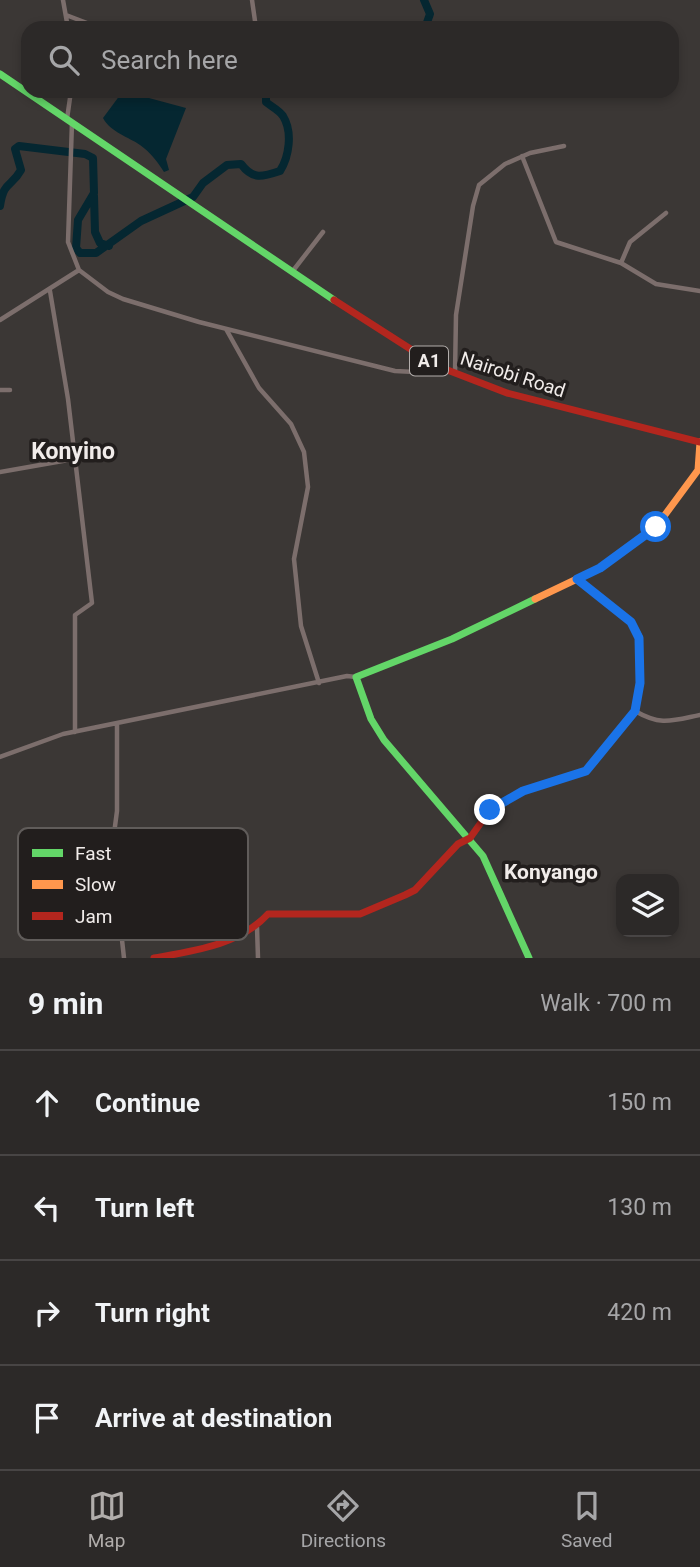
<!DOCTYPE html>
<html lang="en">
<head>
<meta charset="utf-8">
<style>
  :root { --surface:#2c2928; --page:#383534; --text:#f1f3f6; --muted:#a6a6a8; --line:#484545; --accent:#b1adab }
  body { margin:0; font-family:Roboto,sans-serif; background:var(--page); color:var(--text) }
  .controls { position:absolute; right:21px; bottom:21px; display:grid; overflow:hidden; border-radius:14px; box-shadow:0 4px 10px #0003 }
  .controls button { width:63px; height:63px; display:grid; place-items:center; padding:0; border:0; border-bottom:2px solid var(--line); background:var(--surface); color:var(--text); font:35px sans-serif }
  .stop { position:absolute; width:21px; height:21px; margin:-16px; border:5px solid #1a73e8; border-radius:50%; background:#fff }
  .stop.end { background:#1a73e8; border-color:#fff; box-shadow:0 2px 7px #0008 }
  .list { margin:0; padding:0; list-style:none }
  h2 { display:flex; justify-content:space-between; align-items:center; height:91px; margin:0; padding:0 28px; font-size:30px }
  h2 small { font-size:23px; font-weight:400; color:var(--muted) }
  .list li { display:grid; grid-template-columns:46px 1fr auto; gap:21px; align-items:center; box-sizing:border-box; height:105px; padding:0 28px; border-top:2px solid var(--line) }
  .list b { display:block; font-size:26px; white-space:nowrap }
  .list em { font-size:23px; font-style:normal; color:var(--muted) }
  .icon { flex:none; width:38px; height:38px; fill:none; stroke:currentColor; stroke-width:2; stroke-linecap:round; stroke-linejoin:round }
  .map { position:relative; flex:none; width:700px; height:958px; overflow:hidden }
  .search { position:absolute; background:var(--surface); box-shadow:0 4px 10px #0003; left:21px; right:21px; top:21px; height:77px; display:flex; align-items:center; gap:18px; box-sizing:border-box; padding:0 24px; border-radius:21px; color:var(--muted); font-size:26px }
  .sheet { height:511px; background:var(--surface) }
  nav { display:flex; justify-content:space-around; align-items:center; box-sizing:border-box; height:98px; border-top:2px solid var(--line); background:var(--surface); font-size:19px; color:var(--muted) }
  nav a { display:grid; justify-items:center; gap:4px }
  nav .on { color:var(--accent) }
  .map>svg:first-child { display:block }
</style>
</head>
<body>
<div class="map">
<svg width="700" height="958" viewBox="0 0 700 958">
  <rect width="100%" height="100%" fill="#3b3735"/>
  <path fill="#052731" d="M123 91 186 108 166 159 169 170 164 172C157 161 151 153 140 145 129 137 110 132 103 118Z"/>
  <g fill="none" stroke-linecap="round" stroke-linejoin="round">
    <path stroke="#052731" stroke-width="8" d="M424 0 430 14 425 28
      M94 196 95 232 100 243 109 246
      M0 206C4 180 11 188 21 170L15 149 19 146 85 154 93 158 94 193 78 220 76 248 80 253H96L141 221 193 197 203 183 227 165 241 164C253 180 262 177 280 171 289 157 293 132 283 116 279 110 272 107 266 102V91"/>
    <path stroke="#7c6e6c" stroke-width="4.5" d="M63 0 68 28
      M252 0 256 28
      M66 15 100 28
      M67 119 71 91
      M522 156 556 242 621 263 656 284 700 291
      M621 263 630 242 666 213
      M79 270 108 292 123 299 199 322 395 371 415 372 436 366
      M292 272 323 232
      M50 291 68 399 92 603 75 615V732
      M0 320 79 270 68 242 72 122
      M226 329 259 388 291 424 304 452 308 487 294 559 301 626 319 683
      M455 373 456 315 473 206 479 185 505 164 530 153 564 146
      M0 390H10
      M0 472 74 459
      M635 711C661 726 671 721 700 715
      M117 723V811L112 849 124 958
      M0 757 63 734 347 676 356 677
      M257 927 258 958"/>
    <path stroke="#63d668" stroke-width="7" d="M0 74 334 300
      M577 579 631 622 639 637 640 683 635 711 593 763
      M529 958 483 856 384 740 371 719 356 677 452 639 535 599"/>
    <path stroke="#ff974d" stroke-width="7" d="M535 599 600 568 656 527 698 470 700 442"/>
    <path stroke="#b3261e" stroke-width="7" d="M334 300 437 366 507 393 700 442
      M154 958C193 951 240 945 268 914H360L405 895 415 890 458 844 470 838 490 810 523 791 586 771 593 763"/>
  </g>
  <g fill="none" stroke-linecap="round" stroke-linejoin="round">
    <path stroke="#1a73e8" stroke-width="9" d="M490 810 523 791 586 771 635 711 640 683 639 638 631 622 577 579 600 568 656 527"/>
  </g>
  <g text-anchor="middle" stroke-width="7" stroke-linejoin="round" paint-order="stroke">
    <rect fill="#221e1d" stroke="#b3aeac" stroke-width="2" x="410" y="346.5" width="38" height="29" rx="5"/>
    <g font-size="18" font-weight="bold" fill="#f1ecea">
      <text x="429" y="367">A1</text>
    </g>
    <g font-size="19" fill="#f1ecea" stroke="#221e1d">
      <text transform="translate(513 374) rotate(18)" y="7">Nairobi Road</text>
    </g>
    <g font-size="21" font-weight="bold" fill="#f1ecea" stroke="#221e1d">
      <text x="551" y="879">Konyango</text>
    </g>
    <g font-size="23" font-weight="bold" fill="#f1ecea" stroke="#221e1d">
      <text x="73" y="459">Konyino</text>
    </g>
  </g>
  <rect x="18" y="828" width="230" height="112" rx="10" fill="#221e1d" stroke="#605c5a" stroke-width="2"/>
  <rect x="32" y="849" width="31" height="8" fill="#63d668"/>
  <rect x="32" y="880" width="31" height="9" fill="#ff974d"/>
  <rect x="32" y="912" width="31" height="8" fill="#b3261e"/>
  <g font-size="19" fill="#f1ecea">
    <text x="75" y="860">Fast</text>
    <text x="75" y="891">Slow</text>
    <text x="75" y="923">Jam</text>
  </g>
</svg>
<div class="controls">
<button><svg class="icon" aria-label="layers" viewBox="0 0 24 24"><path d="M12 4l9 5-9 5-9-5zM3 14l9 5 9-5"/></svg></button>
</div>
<div class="stop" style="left:656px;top:527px"></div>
<div class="stop end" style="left:490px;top:810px"></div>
<div class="search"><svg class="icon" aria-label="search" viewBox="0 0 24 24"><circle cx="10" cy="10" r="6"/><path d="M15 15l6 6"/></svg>Search here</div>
</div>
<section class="sheet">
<h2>9 min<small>Walk · 700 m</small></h2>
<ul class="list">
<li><svg class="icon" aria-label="ahead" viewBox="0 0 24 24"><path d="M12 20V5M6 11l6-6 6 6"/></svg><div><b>Continue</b></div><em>150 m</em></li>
<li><svg class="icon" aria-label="left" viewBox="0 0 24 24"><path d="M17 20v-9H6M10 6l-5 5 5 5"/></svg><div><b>Turn left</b></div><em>130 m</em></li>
<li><svg class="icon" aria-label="right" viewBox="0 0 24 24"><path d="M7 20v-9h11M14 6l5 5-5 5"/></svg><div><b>Turn right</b></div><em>420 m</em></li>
<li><svg class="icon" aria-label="arrive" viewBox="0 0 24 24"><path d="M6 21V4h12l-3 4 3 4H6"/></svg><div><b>Arrive at destination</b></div></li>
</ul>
</section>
<nav>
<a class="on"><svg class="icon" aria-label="map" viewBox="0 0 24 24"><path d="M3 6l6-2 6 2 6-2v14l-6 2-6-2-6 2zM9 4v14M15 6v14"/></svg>Map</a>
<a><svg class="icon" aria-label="directions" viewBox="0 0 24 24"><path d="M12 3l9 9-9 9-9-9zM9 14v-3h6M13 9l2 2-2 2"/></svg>Directions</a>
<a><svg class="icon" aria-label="saved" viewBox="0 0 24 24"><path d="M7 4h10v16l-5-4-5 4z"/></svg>Saved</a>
</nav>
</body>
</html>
